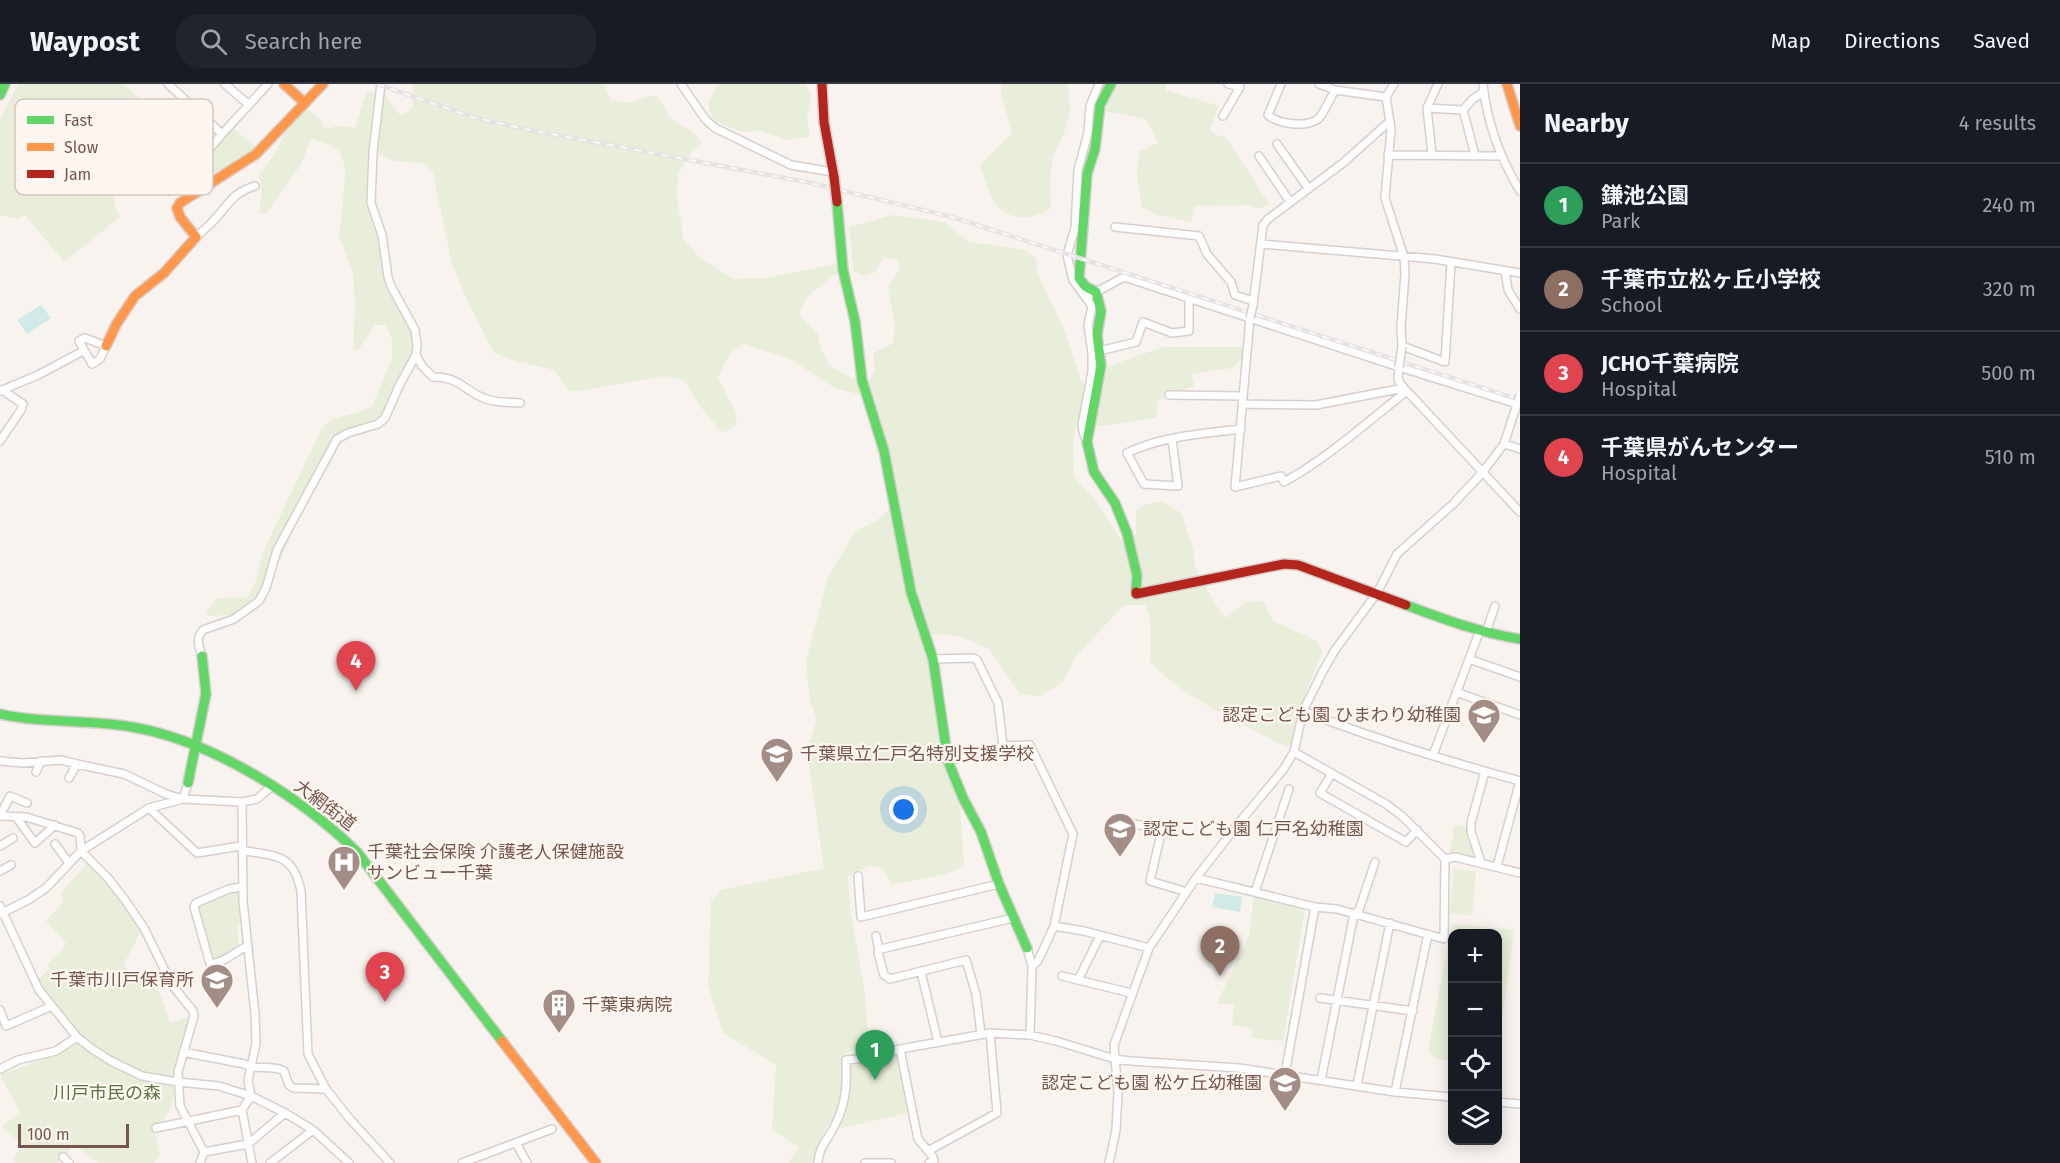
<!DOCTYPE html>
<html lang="en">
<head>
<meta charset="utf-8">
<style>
  :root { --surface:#171b24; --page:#20242c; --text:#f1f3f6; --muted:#9ea1a6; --line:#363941; --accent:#8c9099 }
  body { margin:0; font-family:"Fira Sans","Noto Sans JP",sans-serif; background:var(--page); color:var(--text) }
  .controls { position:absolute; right:18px; bottom:18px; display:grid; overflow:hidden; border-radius:12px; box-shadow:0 3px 15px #0003 }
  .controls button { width:54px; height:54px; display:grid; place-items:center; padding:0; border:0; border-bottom:2px solid var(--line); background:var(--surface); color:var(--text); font:30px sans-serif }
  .scale { position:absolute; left:18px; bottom:15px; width:111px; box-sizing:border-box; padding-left:6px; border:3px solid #77564e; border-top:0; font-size:16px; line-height:21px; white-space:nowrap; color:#77564e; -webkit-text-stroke:4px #fef7f1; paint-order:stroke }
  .you { position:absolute; left:904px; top:726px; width:21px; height:21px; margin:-15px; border:4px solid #fff; border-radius:50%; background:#1a73e8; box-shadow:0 0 0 9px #1a73e833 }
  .badge { display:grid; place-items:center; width:39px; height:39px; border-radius:50%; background:var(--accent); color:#fff; font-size:20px; font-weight:700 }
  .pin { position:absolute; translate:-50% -50px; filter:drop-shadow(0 2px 3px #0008) }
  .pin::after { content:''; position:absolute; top:32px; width:21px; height:18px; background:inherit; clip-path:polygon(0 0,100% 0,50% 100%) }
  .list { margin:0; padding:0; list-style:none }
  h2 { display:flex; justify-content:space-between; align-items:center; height:78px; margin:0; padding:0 24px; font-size:26px }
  h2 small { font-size:20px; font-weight:400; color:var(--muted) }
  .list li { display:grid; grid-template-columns:39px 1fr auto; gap:18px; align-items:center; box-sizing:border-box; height:84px; padding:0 24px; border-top:2px solid var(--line) }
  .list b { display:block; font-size:22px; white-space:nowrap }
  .list p { margin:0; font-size:20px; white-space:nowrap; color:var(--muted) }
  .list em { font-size:20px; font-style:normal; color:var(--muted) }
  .icon { flex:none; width:33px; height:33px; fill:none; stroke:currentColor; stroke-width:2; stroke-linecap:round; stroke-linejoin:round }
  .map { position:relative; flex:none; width:1520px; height:1079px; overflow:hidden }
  header { display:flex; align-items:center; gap:36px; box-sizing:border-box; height:84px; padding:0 30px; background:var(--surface); border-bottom:2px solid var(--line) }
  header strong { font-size:28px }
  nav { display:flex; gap:33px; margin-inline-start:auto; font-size:21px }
  .search { width:420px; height:54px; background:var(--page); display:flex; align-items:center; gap:15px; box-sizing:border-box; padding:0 21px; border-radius:24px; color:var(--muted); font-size:22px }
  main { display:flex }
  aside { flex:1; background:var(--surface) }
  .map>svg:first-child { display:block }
</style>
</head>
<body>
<header>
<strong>Waypost</strong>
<div class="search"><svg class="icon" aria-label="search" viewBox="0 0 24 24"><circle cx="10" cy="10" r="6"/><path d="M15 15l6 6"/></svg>Search here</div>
<nav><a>Map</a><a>Directions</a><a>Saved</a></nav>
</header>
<main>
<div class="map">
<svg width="1520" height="1079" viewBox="0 0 1520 1079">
  <rect width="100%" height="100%" fill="#f8f3ef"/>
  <path fill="#e9eeda" d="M18 0H124L185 56 167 75C160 74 154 72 148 73 122 79 105 111 120 133L64 178 25 131 18 135 0 131V35Z
    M412 0H604L611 16 626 19 656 11C663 18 666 30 672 35 685 46 690 41 702 59L692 68 678 90 677 113 684 156 700 174 734 195 766 194 836 180 838 188 806 214 799 231 818 250 821 266 830 282 853 294 868 299 875 287 873 269 892 260 895 243 888 204 900 183 896 176 884 174 874 189 865 192 854 188 849 143 893 131 944 138 969 158 1022 165 1036 174 1038 190 1065 248 1082 299 1102 303 1108 282 1163 263H1242V275L1232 284 1191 290 1194 302 1158 316 1156 334 1103 342 1076 343 1073 357 1074 393 1097 418 1124 461 1136 449V427L1141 422 1162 417 1181 429 1193 465 1196 485 1218 524 1226 534 1246 518 1263 517 1273 537 1315 556 1323 567 1307 604 1290 663 1280 660C1236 636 1185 615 1150 578V535L1145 521H1124L1075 573 1063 598 1040 612 1020 610 989 565 962 553 940 550 922 553 960 720 964 782 946 790 892 801 882 784 869 782 848 793 850 825 864 903 869 957 846 969 838 1023 821 1054 814 1073 816 1074V1079H788L799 1063 772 1046 776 981 723 949 708 901 711 817 721 806 824 784 807 668 817 635 810 617 806 577 827 495 856 446 875 438 899 417 875 319 858 310 835 304 788 274 743 260 730 269 718 293 735 327 737 341 722 349 700 322 684 296 664 292 579 307H569L554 286 516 277 494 269 468 218 452 181 433 89 422 79 395 77 380 70 369 86 368 126 377 151 387 204 417 257 379 335 359 342 331 359 265 511 250 530 208 532 206 528 217 514 248 513 255 499 263 468 322 344 332 335 363 327 372 322 392 275V256L386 241H375L359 265 353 266 355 218 353 189 339 152 344 108 345 83 339 67 329 61 311 55 301 80 267 129H259L262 107 259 91 276 67 288 42 308 25 321 36 325 45 338 42 355 44 366 8 386 10 388 16 401 32 413 23Z
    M718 0H806L811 11 807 35 810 53 786 56 760 47 741 48 713 36 708 19Z
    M1001 0H1068L1070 27 1064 49 1053 72 1050 99 1051 124C1035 135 1014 138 999 124 990 116 984 93 980 81L1012 49 1001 11Z
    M1115 0H1166V6L1219 22 1210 46 1214 50 1227 54 1269 120 1261 125 1250 121 1194 122 1191 138 1158 131 1142 124 1137 92 1139 67 1158 59 1146 35 1105 27Z
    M233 44 256 63 209 94 201 82V77Z
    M1454 741 1467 743 1475 773 1456 769 1450 771Z
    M89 778C111 800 125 820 141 847L123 882 141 892 160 909 170 939 192 932 171 1023 155 1049 160 1072 154 1079H98L75 1061 57 1079H16L13 1075 23 1061 1 1043 20 1028 0 991 54 971 80 953 37 897 49 885 47 880 61 867 66 859 46 837 63 818 61 808Z
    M1454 785 1476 787 1472 832 1449 829Z
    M238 808 242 840 237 841 239 863 229 871 211 877 198 822 229 809Z
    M1254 812 1305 826 1283 957 1252 954 1253 945 1232 941 1234 921 1217 919 1249 851Z
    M1452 840 1514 846 1498 968V850H1452V977L1435 975 1428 966Z
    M895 970 898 972 909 1029 835 1045 848 1015 847 978Z"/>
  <path fill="#d0eae8" d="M41 221 51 234 27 250 17 236Z
    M1215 809 1242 813 1240 828 1212 823Z"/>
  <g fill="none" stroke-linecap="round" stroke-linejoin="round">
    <defs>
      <path id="street" d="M168 0 222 50
        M225 0 249 21
        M681 0 705 35 715 44 791 81 833 88
        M1281 0 1268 31C1278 40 1306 44 1318 35 1323 31 1331 13 1335 6
        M1319 0 1335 6 1386 13
        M1394 0 1386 13 1391 45 1385 114 1404 173 1405 190 1401 243 1402 262 1445 278 1451 179
        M1483 0C1487 39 1500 74 1520 107
        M1427 24 1463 26
        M1463 26 1475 71
        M1463 26 1473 15 1484 7
        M1223 32 1240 3 1228 0
        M1277 60 1308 104
        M1432 70 1427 24 1438 0
        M1388 71 1501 72
        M1259 72 1290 118
        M210 100 197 80 222 50 268 0
        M1115 143 1199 152 1207 170 1231 198 1235 211 1253 217
        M196 153C202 147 209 142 214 136 230 119 232 109 255 102
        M1262 160 1435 175 1520 189
        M1505 187 1508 206 1520 225
        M1087 213 1124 193 1399 283 1517 320
        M1253 221 1263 141 1268 135 1343 79 1390 37
        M1250 234 1235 403 1281 392 1284 398C1328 374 1367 338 1407 307
        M85 254 106 262 100 275 92 280 79 257Z
        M1099 267 1136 258 1143 238 1172 249 1189 247V214
        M416 271 422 282 433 293C455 293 460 301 477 311 491 319 505 318 520 319
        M1399 283 1398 296 1404 304 1520 428
        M0 307 38 291 83 267
        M1169 311 1242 312
        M1242 320 1316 321 1404 304
        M1172 355 1178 402 1144 400 1127 369C1162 352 1202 350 1241 345
        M0 357 21 326 23 320 2 306
        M1087 358 1083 348 1082 341 1092 288V269L1088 242 1092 222 1073 196 1067 171 1075 144 1078 86 1088 49 1090 22 1099 0
        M1504 360 1520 365
        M1486 548 1495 522
        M202 572C199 562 195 555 203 546L234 535 259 517 266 504 277 466 337 355 348 349 378 340 385 334 399 302 416 271 417 261 415 246 391 202 388 193 382 151 371 119 373 68 381 0
        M933 575 973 574 977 576 998 619 1003 662
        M1469 575 1520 593
        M1456 608 1520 631
        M1303 627C1374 655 1447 677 1520 697
        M1294 668 1386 720 1402 732 1445 775 1455 773 1520 789
        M1433 671 1480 546
        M0 677 23 679 61 676 77 680 124 690 166 710 183 715 242 718 257 715 272 702
        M948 677 1003 662 1030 661 1073 750 1054 842 1038 877 1032 882
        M36 688 41 677
        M1332 689 1320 709 1406 758 1417 746
        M69 694 77 680
        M149 724 197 769 241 762
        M0 732 26 733 78 749 80 752 81 767 108 794 125 816 144 844 172 901 193 927 194 932 178 988 180 1022 204 1068 200 1079
        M0 732 10 712 27 719
        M16 733 35 759 55 741
        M1117 737 1162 745 1150 797 1187 808
        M55 760 69 779
        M0 762 13 754
        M242 766C275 773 293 768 301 807L308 970 326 1005 349 1034 390 1079
        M1481 778 1471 748V739L1485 687
        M1497 782 1520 697
        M0 787 11 781
        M858 792 861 833 999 800
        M1196 794 1315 823 1337 825 1444 855 1445 775
        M242 803 229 805 196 819 194 823 210 880C225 879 235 867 248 862
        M1255 808 1289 705
        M0 822 39 906 77 953 92 965 111 977 142 992 178 998 219 1002 251 1012 285 1029 313 1046 349 1079
        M0 830 28 816 46 804 81 767 149 724 183 715 188 699
        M1054 842 1084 847 1149 864
        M876 852 879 866
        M1027 864 1032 882 1030 951
        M921 888 938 958
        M1062 892 1131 909
        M1078 896 1100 852
        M1320 914 1413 927
        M0 926 6 942 52 922
        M981 950 976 910 966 876 890 895 884 891 878 868 881 865 1013 834
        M900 965 918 1055 933 1073 934 1077 929 1079
        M183 968 244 980C256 987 272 980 284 987L289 1001 293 1004 326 1005
        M0 985 18 976 56 967 77 953
        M1285 990 1315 823
        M1321 996 1354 830 1359 826 1375 778
        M1357 1001 1390 839
        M1395 1008 1428 850
        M1498 1018 1520 1020
        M242 1026 252 1079
        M156 1044 242 1026 251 1012 248 996 256 960 255 930 243 817 242 718
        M516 1059 527 1079
        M928 1067 997 1029 990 949
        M204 1068 248 1060 285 1029
        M63 1073 69 1079
        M270 1079 313 1046
        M462 1079 552 1045
        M818 1079C819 1062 828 1056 835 1041 846 1020 847 1000 846 976L867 974 900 965 990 949 1030 951 1056 957 1115 975 1131 977 1239 984 1395 1008 1452 1013
        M865 1079H891
        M1109 1079 1116 1046 1118 1009 1114 961 1149 864 1196 794 1238 740 1283 686 1294 668 1303 627 1323 587 1335 566 1377 509 1397 470 1453 420 1482 389 1504 360 1518 317"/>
      <path id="fast" d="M1111 0 1100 21 1095 65 1087 90 1079 194 1085 202 1096 208 1101 227 1097 251 1101 282 1087 358 1094 388 1115 419 1127 449 1137 491 1136 508
        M0 11 5 0
        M837 118 843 186 855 237 862 296 884 367 911 508 933 575 948 677 963 714 981 748 999 800 1027 864
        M1406 521C1443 535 1481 549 1520 555
        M0 630C44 640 88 635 132 643 210 656 301 713 357 768L502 957
        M188 699 206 610 202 572"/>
      <path id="slow" d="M284 0 305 19
        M1507 0 1520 42
        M106 262 117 239 135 212 164 189 196 153 180 133 177 124 180 119 256 70 323 0
        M502 957 596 1079"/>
      <path id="jam" d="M822 0 824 38 834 93
        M1136 508V510L1284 480 1298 481 1406 521"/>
    </defs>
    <use href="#street" stroke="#d7cfcc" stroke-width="10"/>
    <use href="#fast" stroke="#d8cecb" stroke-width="12"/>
    <use href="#slow" stroke="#d8cecb" stroke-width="12"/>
    <use href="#jam" stroke="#d8cecb" stroke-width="12"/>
    <use href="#street" stroke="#fefdfd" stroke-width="7"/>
    <use href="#fast" stroke="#63d668" stroke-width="9"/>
    <use href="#slow" stroke="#ff974d" stroke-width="9"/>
    <use href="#jam" stroke="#b3261e" stroke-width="9"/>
    <defs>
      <path id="rail" d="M377 0 472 33 525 45 811 99 952 133 1520 316"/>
    </defs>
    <use href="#rail" stroke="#e5e3e6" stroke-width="4.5"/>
    <use href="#rail" stroke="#fef7f1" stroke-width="2" stroke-dasharray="7" stroke-linecap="butt"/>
    <defs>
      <path id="street-bridge" d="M1250 234 1253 221
        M1399 283 1402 262
        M1518 317 1520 311"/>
      <path id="jam-bridge" d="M834 93 837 118"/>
    </defs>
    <use href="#street-bridge" stroke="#d7cfcc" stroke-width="10" stroke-linecap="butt"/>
    <use href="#jam-bridge" stroke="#d8cecb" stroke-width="12" stroke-linecap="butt"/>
    <use href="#street-bridge" stroke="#fefdfd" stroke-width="7"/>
    <use href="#jam-bridge" stroke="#b3261e" stroke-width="9"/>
  </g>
  <defs>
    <symbol id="school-pin" viewBox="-11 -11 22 30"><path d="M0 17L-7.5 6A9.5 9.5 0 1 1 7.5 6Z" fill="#a48d86" stroke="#fef7f1"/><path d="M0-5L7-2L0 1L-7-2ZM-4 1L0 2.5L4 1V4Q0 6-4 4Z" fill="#fff"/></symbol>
    <symbol id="hospital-pin" viewBox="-11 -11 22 30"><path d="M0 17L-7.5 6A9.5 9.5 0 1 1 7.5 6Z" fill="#a48d86" stroke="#fef7f1"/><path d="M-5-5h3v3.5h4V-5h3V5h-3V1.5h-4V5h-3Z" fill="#fff"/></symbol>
    <symbol id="building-pin" viewBox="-11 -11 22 30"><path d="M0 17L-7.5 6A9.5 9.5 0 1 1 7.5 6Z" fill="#a48d86" stroke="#fef7f1"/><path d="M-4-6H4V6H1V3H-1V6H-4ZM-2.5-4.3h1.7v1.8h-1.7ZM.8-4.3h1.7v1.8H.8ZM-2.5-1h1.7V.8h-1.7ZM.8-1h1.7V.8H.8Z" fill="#fff"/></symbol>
  </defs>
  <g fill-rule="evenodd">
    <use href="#school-pin" x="1465" y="612" width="38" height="52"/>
    <use href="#school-pin" x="758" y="651" width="38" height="52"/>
    <use href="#school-pin" x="1101" y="726" width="38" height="52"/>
    <use href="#hospital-pin" x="325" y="759" width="38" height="52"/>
    <use href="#school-pin" x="198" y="877" width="38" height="52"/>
    <use href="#building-pin" x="540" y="902" width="38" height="52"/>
    <use href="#school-pin" x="1266" y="980" width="38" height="52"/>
  </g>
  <g text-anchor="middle" stroke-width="4.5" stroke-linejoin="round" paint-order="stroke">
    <g font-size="18" fill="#77564e" stroke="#fef7f1" text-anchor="start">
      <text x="1461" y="637" text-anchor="end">認定こども園 ひまわり幼稚園</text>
      <text x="800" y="676">千葉県立仁戸名特別支援学校</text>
      <text x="1143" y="751">認定こども園 仁戸名幼稚園</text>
      <text x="367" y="774">千葉社会保険 介護老人保健施設<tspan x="367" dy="21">サンビュー千葉</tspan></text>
      <text x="194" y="902" text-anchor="end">千葉市川戸保育所</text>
      <text x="582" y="927">千葉東病院</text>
      <text x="1262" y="1005" text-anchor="end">認定こども園 松ケ丘幼稚園</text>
    </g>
    <g font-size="18" fill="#77564e" stroke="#fef7f1">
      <text transform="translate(325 721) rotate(37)" y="6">大網街道</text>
    </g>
    <g font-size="18" fill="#5a7643" stroke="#fef7f1">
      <text x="107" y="1015">川戸市民の森</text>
    </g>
  </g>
  <rect x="15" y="15" width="198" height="96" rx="9" fill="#fef7f1" stroke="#d6c7c0" stroke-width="1.5"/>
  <rect x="27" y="32" width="27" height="8" fill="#63d668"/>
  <rect x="27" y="59" width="27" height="8" fill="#ff974d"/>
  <rect x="27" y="86" width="27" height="8" fill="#b3261e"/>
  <g font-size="16" fill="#77564e">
    <text x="64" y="42">Fast</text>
    <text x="64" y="69">Slow</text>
    <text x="64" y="96">Jam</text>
  </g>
</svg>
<div class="controls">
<button>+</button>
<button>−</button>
<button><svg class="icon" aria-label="locate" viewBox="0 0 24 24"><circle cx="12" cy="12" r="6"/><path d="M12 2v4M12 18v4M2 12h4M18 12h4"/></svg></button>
<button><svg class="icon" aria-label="layers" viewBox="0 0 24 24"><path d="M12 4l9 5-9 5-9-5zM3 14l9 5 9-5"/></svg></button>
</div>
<div class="scale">100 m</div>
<div class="you"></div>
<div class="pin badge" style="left:875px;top:996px;background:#2e9e5b">1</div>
<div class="pin badge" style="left:1220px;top:892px;background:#8d6e63">2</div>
<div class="pin badge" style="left:385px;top:918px;background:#e0444e">3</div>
<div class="pin badge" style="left:356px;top:607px;background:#e0444e">4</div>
</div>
<aside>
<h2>Nearby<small>4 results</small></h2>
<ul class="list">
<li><span class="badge" style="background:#2e9e5b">1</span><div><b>鎌池公園</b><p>Park</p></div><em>240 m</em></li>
<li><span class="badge" style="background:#8d6e63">2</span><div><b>千葉市立松ヶ丘小学校</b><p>School</p></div><em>320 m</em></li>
<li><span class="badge" style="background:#e0444e">3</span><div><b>JCHO千葉病院</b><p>Hospital</p></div><em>500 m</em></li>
<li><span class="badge" style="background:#e0444e">4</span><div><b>千葉県がんセンター</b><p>Hospital</p></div><em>510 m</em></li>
</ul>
</aside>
</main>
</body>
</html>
